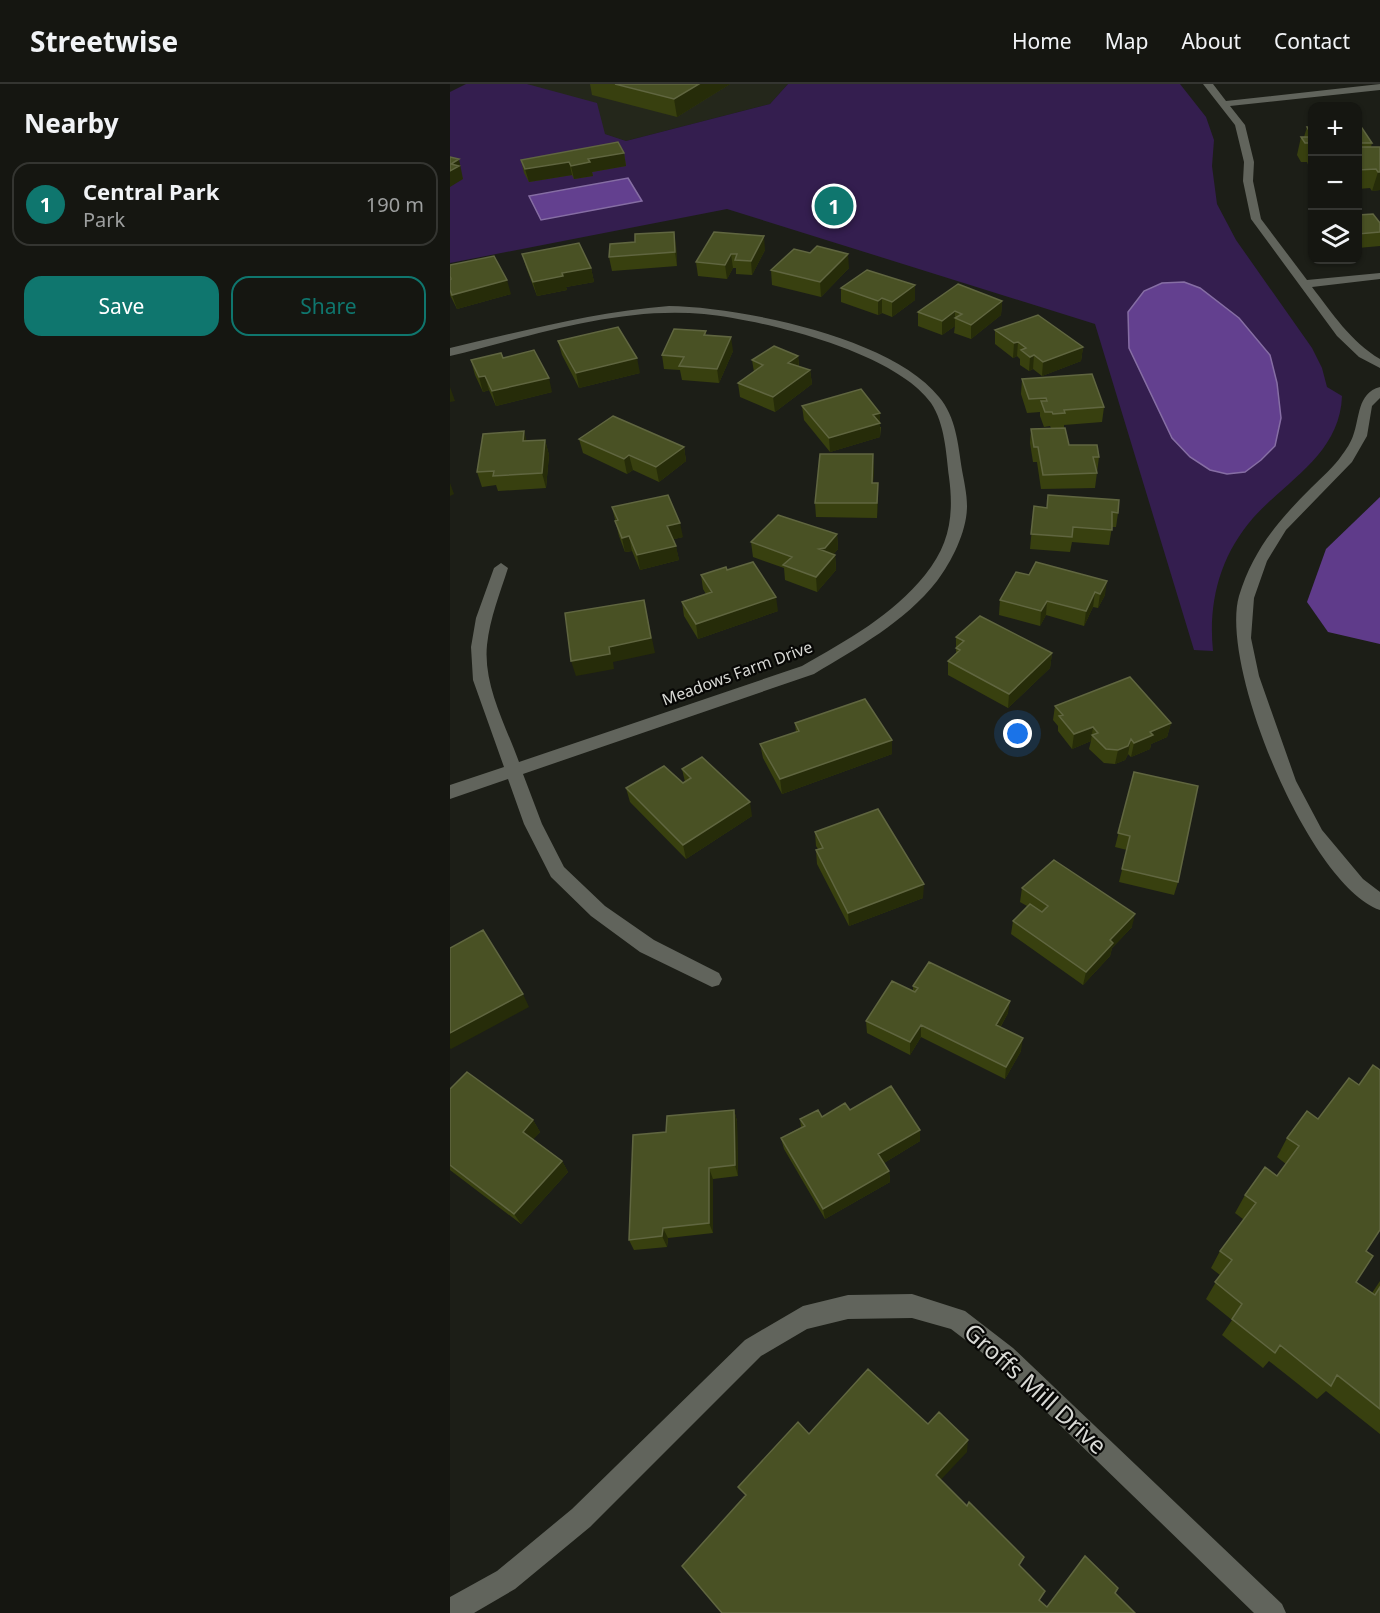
<!DOCTYPE html>
<html lang="en">
<head>
<meta charset="utf-8">
<style>
  :root { --surface:#151611; --page:#22231f; --text:#f1f3f6; --muted:#9d9f9f; --line:#343531; --accent:#0f766e }
  body { margin:0; font-family:"Noto Sans",sans-serif; background:var(--page); color:var(--text) }
  .controls { position:absolute; right:18px; top:18px; display:grid; overflow:hidden; border-radius:12px; box-shadow:0 2px 4px #0004 }
  .controls button { width:54px; height:54px; display:grid; place-items:center; padding:0; border:0; border-bottom:2px solid var(--line); background:var(--surface); color:var(--text); font:30px sans-serif }
  .you { position:absolute; left:568px; top:650px; width:21px; height:21px; margin:-15px; border:4px solid #fff; border-radius:50%; background:#1a73e8; box-shadow:0 0 0 9px #1a73e833 }
  .badge { display:grid; place-items:center; width:39px; height:39px; border-radius:50%; background:var(--accent); color:#fff; font-size:20px; font-weight:700 }
  .pin { position:absolute; translate:-50% -50%; border:3px solid #fff; box-shadow:0 2px 6px #0006 }
  .list { margin:0; padding:0; list-style:none }
  h2 { display:flex; justify-content:space-between; align-items:center; height:78px; margin:0; padding:0 24px; font-size:26px }
  h2 small { font-size:20px; font-weight:400; color:var(--muted) }
  .list li { display:grid; grid-template-columns:39px 1fr auto; gap:18px; align-items:center; box-sizing:border-box; height:84px; margin:0 12px 12px; padding:0 12px; border:2px solid var(--line); border-radius:18px }
  .list b { display:block; font-size:22px; white-space:nowrap }
  .list p { margin:0; font-size:20px; white-space:nowrap; color:var(--muted) }
  .list em { font-size:20px; font-style:normal; color:var(--muted) }
  .actions { display:flex; gap:12px; padding:18px 24px }
  .actions a { flex:1; padding:14px 0; border:2px solid var(--accent); border-radius:18px; text-align:center; font-size:21px; color:var(--accent) }
  .actions .main { background:var(--accent); color:#fff }
  .icon { flex:none; width:33px; height:33px; fill:none; stroke:currentColor; stroke-width:2; stroke-linecap:round; stroke-linejoin:round }
  .map { position:relative; flex:none; width:930px; height:1529px; overflow:hidden }
  header { display:flex; align-items:center; gap:36px; box-sizing:border-box; height:84px; padding:0 30px; background:var(--surface); border-bottom:2px solid var(--line) }
  header strong { font-size:28px }
  nav { display:flex; gap:33px; margin-inline-start:auto; font-size:21px }
  main { display:flex }
  aside { flex:1; background:var(--surface) }
  .map>svg:first-child { display:block }
</style>
</head>
<body>
<header>
<strong>Streetwise</strong>
<nav><a>Home</a><a>Map</a><a>About</a><a>Contact</a></nav>
</header>
<main>
<aside>
<h2>Nearby<small></small></h2>
<ul class="list">
<li><span class="badge">1</span><div><b>Central Park</b><p>Park</p></div><em>190 m</em></li>
</ul>
<div class="actions"><a class="main">Save</a><a>Share</a></div>
</aside>
<div class="map">
<svg width="930" height="1529" viewBox="0 0 930 1529">
  <rect width="100%" height="100%" fill="#1c1e17"/>
  <path fill="#24271b" d="M77 0H338L320 20 176 57 155 50Z"/>
  <path fill="#341e4f" d="M16 0H77L147 19 155 50 176 57 320 20 338 0H730L756 33 764 56 762 82 767 120 786 156 862 264 872 284 877 303 892 312C890 370 837 396 803 434 770 472 758 518 763 567L744 566 645 240 277 125 0 179V8Z"/>
  <path fill="#5f3b8a" d="M930 413V560L878 548 857 518 876 465Z"/>
  <path fill="#63408f" stroke="#866ea4" stroke-width="1.5" d="M178 94 192 117 91 136 79 112Z
    M734 198 750 204 789 234 820 271 827 299 831 334 825 362 811 376 795 388 777 390 760 386 740 373 722 354 679 264 678 228 694 207 712 199Z"/>
  <g fill="none" stroke-linecap="round" stroke-linejoin="round">
    <path fill="#61645c" fill-rule="evenodd" d="M753 0H763L776 17 930 0V6L780 22 795 41 804 78 803 97 811 135 857 196 930 189V195L862 203C882 229 901 258 930 275V284L909 273 887 252 801 135 793 97 794 78 785 41Z
      M219 222C291 223 443 254 489 313 506 333 508 360 512 386 514 397 517 410 517 422 517 447 502 477 487 497 455 538 407 564 364 590L73 690 92 740 114 783 155 822 204 856 269 889 272 895 269 901 262 903 190 868 141 832 101 793 74 740 58 695 0 715V701L54 683 23 596 21 563 26 534 44 484 51 479 58 484C50 509 40 534 37 561 33 601 56 642 69 678L352 582C396 557 443 531 475 491 500 460 504 431 499 393 496 369 495 340 481 319 445 268 314 236 254 230 169 222 81 252 0 272V264C73 247 144 228 219 222Z
      M930 303V314L922 322 917 352 902 378 836 446 817 477 804 514 801 554 809 592 846 697 872 746 913 795 930 808V826C859 801 769 582 789 512 803 466 828 437 861 404 871 394 884 383 892 371 896 366 901 358 903 352 910 334 907 309 930 303Z
      M462 1210 515 1227 563 1264 832 1520 836 1529H804L547 1280 501 1245 462 1234 398 1235 357 1245 311 1272 140 1443 65 1505 24 1529H0V1513L47 1487 122 1425 295 1256 353 1222 398 1211Z"/>
  </g>
  <path fill="#38400f" d="M140 0H280L227 33 142 11Z
    M857 43H862V91L857 78H851L847 71 851 53H854Z
    M908 44 922 59 921 63H930V106L922 107 920 104 908 105Z
    M174 69 176 82 142 88 143 92 124 95 122 91 79 98 74 89 71 76Z
    M908 131 930 139V162L908 164Z
    M264 148 315 166 302 191 286 190V184H283L277 195 248 192 246 178Z
    M226 161 227 182 162 187 159 173Z
    M72 170 141 184 144 198 116 203 117 206 87 212 76 183Z
    M0 181 61 210 7 225 0 211Z
    M399 184 371 213 322 201 321 186Z
    M391 204 465 216 442 233 432 229 428 231 391 218Z
    M552 217 551 231 521 255 504 249 505 242 492 251 468 242V228Z
    M545 246 633 263 631 277 592 292 583 285 579 287 570 281V275L567 272 563 274 545 260Z
    M256 247V251L283 267 269 299 232 296 230 286 214 285 212 271Z
    M108 257 190 289 129 304 112 271Z
    M348 272 349 282 360 286 362 300 325 328 290 313 288 299 304 288 302 276Z
    M53 274 102 308 46 322 39 306 33 308 25 291 21 276Z
    M572 295 654 323 652 338 614 341V344L619 361 649 373 645 404 591 405 587 378H583L580 359 581 345 601 344 600 342 594 343 590 332V328L577 329 571 310Z
    M352 322 431 343 430 353 380 368 354 336Z
    M129 355 234 363 236 377 209 398 183 386 177 390 133 369Z
    M95 356 99 371 96 404 48 407 46 401 32 403 27 388 77 357Z
    M424 385 423 399 428 414 427 434 366 433 365 419Z
    M584 422 668 429 666 443H662L659 461 622 458 620 468 580 465Z
    M162 423 233 453 224 455 229 476 190 486 182 467 175 468 169 452Z
    M387 450 388 465 383 471H385L386 486 367 508 335 496 334 484 303 473 301 458Z
    M586 478 655 511 648 524 643 523 634 542 596 531 590 542 549 531 550 516 579 491Z
    M277 486 328 527 248 555 234 532 232 518 256 510 253 505 251 491Z
    M506 553 602 569 600 584 558 624 498 591V577L506 569Z
    M605 622 721 639 717 653 701 660 700 665 681 673 678 670 675 676 665 680 654 679 639 665 641 657 622 665 608 647V642L603 636Z
    M345 639 442 670 332 710 313 674 310 660 346 648Z
    M232 685 302 732 236 775 180 718 176 704 233 699 235 698Z
    M684 688 728 798 724 811 669 798 677 766 665 763Z
    M365 748 473 814 399 842 367 780 366 766 368 765 366 762Z
    M572 804 682 843 662 864 660 872 633 901 561 850 563 837 577 822 570 818Z
    M463 902 558 929 550 944 571 967 555 995 471 953 460 971 417 949 416 937 463 907Z
    M0 1005 83 1036 90 1048 83 1055 112 1077 118 1088 71 1140 0 1086Z
    M284 1026 287 1037 288 1092 263 1095V1149L218 1154 217 1163 184 1166 179 1156 216 1048Z
    M400 1026 470 1057 434 1079 439 1087 440 1098 375 1135 334 1065 331 1054 351 1043 350 1035 372 1033Z
    M857 1027 916 1167 906 1198 922 1209 930 1197V1350L876 1307 867 1315 819 1277 813 1284 772 1251 782 1236 756 1215 770 1191 761 1184 770 1167 793 1135 785 1129 795 1111 827 1092 836 1080 827 1073 837 1054Z"/>
  <path fill="#262c09" d="M249 0H280L227 33 224 15Z
    M174 69 176 82 142 88 143 92 124 95 121 82 138 75Z
    M9 75 13 95 0 103V87L1 80Z
    M119 78 122 91 79 98 75 85Z
    M928 88H930V106L922 107Z
    M224 148 226 161 227 182 225 168Z
    M314 152 315 166 302 191 301 177Z
    M281 170 283 184 277 195 275 181Z
    M398 170 399 184 371 213 370 198Z
    M141 184 144 198 116 203 117 206 87 212 83 198 112 189Z
    M57 196 61 210 7 225 2 211Z
    M465 201V216L442 233V218Z
    M432 214V229L428 231V217Z
    M552 217 551 231 521 255V241Z
    M505 227V242L492 251V237Z
    M281 253 283 267 269 299 267 285Z
    M568 258 567 272 563 274 564 259Z
    M633 263 631 277 592 292 593 278Z
    M584 271 583 285 579 287 580 273Z
    M348 272 349 286 338 279Z
    M187 274 190 289 129 304 126 289Z
    M360 286 362 300 325 328 323 313Z
    M35 292 39 306 33 308 29 293Z
    M99 294 102 308 46 322 42 307Z
    M0 303 5 317 0 318Z
    M430 329V353L380 368 379 354 423 331Z
    M74 347 78 362 73 357Z
    M95 356 99 371 96 404 92 389Z
    M234 363 236 377 209 398 206 383Z
    M423 370 424 385 422 414V399Z
    M179 371 183 386 177 390 174 375Z
    M0 399 4 410 0 412Z
    M428 399V414L427 434V419Z
    M230 439 233 453 220 456 217 442Z
    M387 450 388 465 376 479 369 465Z
    M179 452 182 467 175 468 172 454Z
    M226 462 229 476 190 486 187 471Z
    M385 471 386 486 367 508 366 493Z
    M657 497 655 511 648 524 650 510Z
    M645 508 643 523 634 542 636 527Z
    M326 513 328 527 248 555 246 540Z
    M194 516 205 569 163 578 164 585 126 592 121 577 159 563Z
    M597 517 596 531 590 542 591 527Z
    M602 569 600 584 558 624 559 610Z
    M721 639 717 653 701 660 700 665 681 673 684 659 700 648Z
    M643 643 641 657 622 665 624 650Z
    M681 655 678 670 675 676 665 680 668 666Z
    M442 656V670L332 710 330 695Z
    M300 718 302 732 236 775 233 761Z
    M474 800 473 814 399 842 398 829Z
    M685 830 682 843 662 864 660 872 633 901 636 888 660 856Z
    M73 910 79 923 1 965 0 964V949Z
    M560 917 558 929 544 954 546 941Z
    M471 941V953L460 971V958Z
    M573 954 571 967 555 995 556 983Z
    M284 1026 287 1037 288 1092 285 1081Z
    M83 1036 90 1048 80 1059 73 1048Z
    M470 1046V1057L429 1082 428 1070Z
    M112 1077 118 1088 71 1140 64 1130Z
    M259 1084 263 1095V1149L259 1139Z
    M439 1087 440 1098 375 1135 373 1125Z
    M213 1144 218 1154 217 1163 212 1152Z
    M518 1356 517 1368 485 1402 486 1391Z"/>
  <path fill="#495124" stroke="#606640" stroke-width="1.5" d="M165 0H249L224 15Z
    M857 43H862V52Z
    M908 44H912L922 59H908Z
    M851 53H862V62L861 59H855Z
    M168 58 174 69 138 75 140 78 121 82 119 78 75 85 71 76Z
    M908 63H930V88H928L926 85 908 86Z
    M0 73 9 75 1 80 9 82 0 87Z
    M923 130 930 139V148L908 150V131Z
    M224 148 225 168 159 173 160 160 185 158V150Z
    M264 148 314 152 301 177 285 176 287 170H281L275 181 246 178Z
    M129 159 141 184 112 189 113 192 83 198 72 170Z
    M367 162 398 170 370 198 321 186 344 165 360 169Z
    M44 172 57 196 2 211 0 206V196L1 195 0 192V181Z
    M417 186 465 201 442 218 432 214 428 217 391 204Z
    M508 200 552 217 521 241 505 234 512 230 505 227 492 237 468 228Z
    M588 231 633 263 593 278 584 271 580 273 571 266 576 264 568 258 564 259 545 246Z
    M168 243 187 274 126 289 108 257Z
    M224 245 256 247 254 251 281 253 267 285 229 282 234 273 212 271Z
    M324 262 348 272 338 279 360 286 323 313 288 299 313 281 302 276Z
    M84 266 99 294 42 307 35 292 29 293 21 276 51 269 53 274Z
    M642 290 654 323 614 326 615 329 603 330 602 328H595L591 317H597L596 314 579 315 572 295Z
    M411 305 430 329 423 331 430 339 379 354 352 322Z
    M163 332 234 363 206 383 179 371 174 375 129 355Z
    M615 344 619 361H647L649 373H643L647 389 593 391 588 363H584L581 345Z
    M74 347 73 357 95 356 92 389 43 392 44 387 27 388 33 350Z
    M370 370H423L422 399H428L427 419H365Z
    M218 411 230 439 217 442 226 462 187 471 179 452 172 454 165 437 168 436 162 423Z
    M598 411 669 416 668 429 662 428V446L623 443 622 453 581 450 584 422 597 424Z
    M328 431 387 450 375 464 369 465 385 471 366 493 333 481 342 473 301 458Z
    M303 478 326 513 246 540 232 518 262 508 251 491 276 483 277 486Z
    M586 478 657 497 650 510 645 508 636 527 597 517 591 527 550 516 566 488 579 491Z
    M194 516 201 554 159 563 160 570 121 577 115 529Z
    M530 532 602 569 559 610 498 577 510 566 506 564 514 557 506 553Z
    M680 593 721 639 700 648 703 651 684 659 681 655 678 662 668 666 656 665 642 651 648 649 643 643 624 650 609 632 613 631 605 622Z
    M415 615 442 656 330 695 310 660 349 647 345 639Z
    M252 673 300 718 233 761 176 704 214 682 233 699 241 694 232 685Z
    M684 688 748 702 728 798 672 785 680 752 668 749Z
    M428 725 474 800 398 829 366 766 373 764 365 748Z
    M604 776 685 830 660 856 663 859 636 888 563 837 580 820 592 828 598 822 572 804Z
    M33 846 73 910 0 949V864Z
    M479 878 560 917 546 941 573 954 556 983 471 941 460 958 416 937 442 897 465 908 468 904 463 902Z
    M923 981 930 986V1146L916 1167 923 1172 906 1198 925 1211 930 1203V1325L887 1291 881 1302 830 1261 825 1269 782 1235 792 1220 765 1198 782 1176 770 1167 806 1119 795 1111 815 1083 827 1092 849 1062 837 1054 857 1027 868 1035 899 994 909 1001Z
    M17 988 83 1036 73 1048 112 1077 64 1130 0 1081V1005Z
    M441 1002 470 1046 428 1070 439 1087 373 1125 331 1054 355 1042 350 1035 368 1026 372 1033 395 1019 400 1026Z
    M284 1026 285 1081 259 1084V1139L213 1144 212 1152 179 1156 183 1051 216 1048 217 1032Z
    M418 1285 478 1340 489 1328 518 1356 486 1391 517 1422 519 1418 574 1473 569 1481 595 1507 589 1516 597 1523 635 1472 668 1504 665 1509 685 1529H272L232 1482 296 1411 288 1403 348 1338 359 1350Z"/>
  <g text-anchor="middle" stroke-width="4.5" stroke-linejoin="round" paint-order="stroke">
    <g font-size="16" fill="#d8d9d5" stroke="#070705">
      <text transform="translate(287 589) rotate(-20)" y="6">Meadows Farm Drive</text>
    </g>
    <g font-size="24" fill="#d8d9d5" stroke="#070705">
      <text transform="translate(585 1305) rotate(42)" y="8">Groffs Mill Drive</text>
    </g>
  </g>
</svg>
<div class="controls">
<button>+</button>
<button>−</button>
<button><svg class="icon" aria-label="layers" viewBox="0 0 24 24"><path d="M12 4l9 5-9 5-9-5zM3 14l9 5 9-5"/></svg></button>
</div>
<div class="you"></div>
<div class="pin badge" style="left:384px;top:122px">1</div>
</div>
</main>
</body>
</html>
